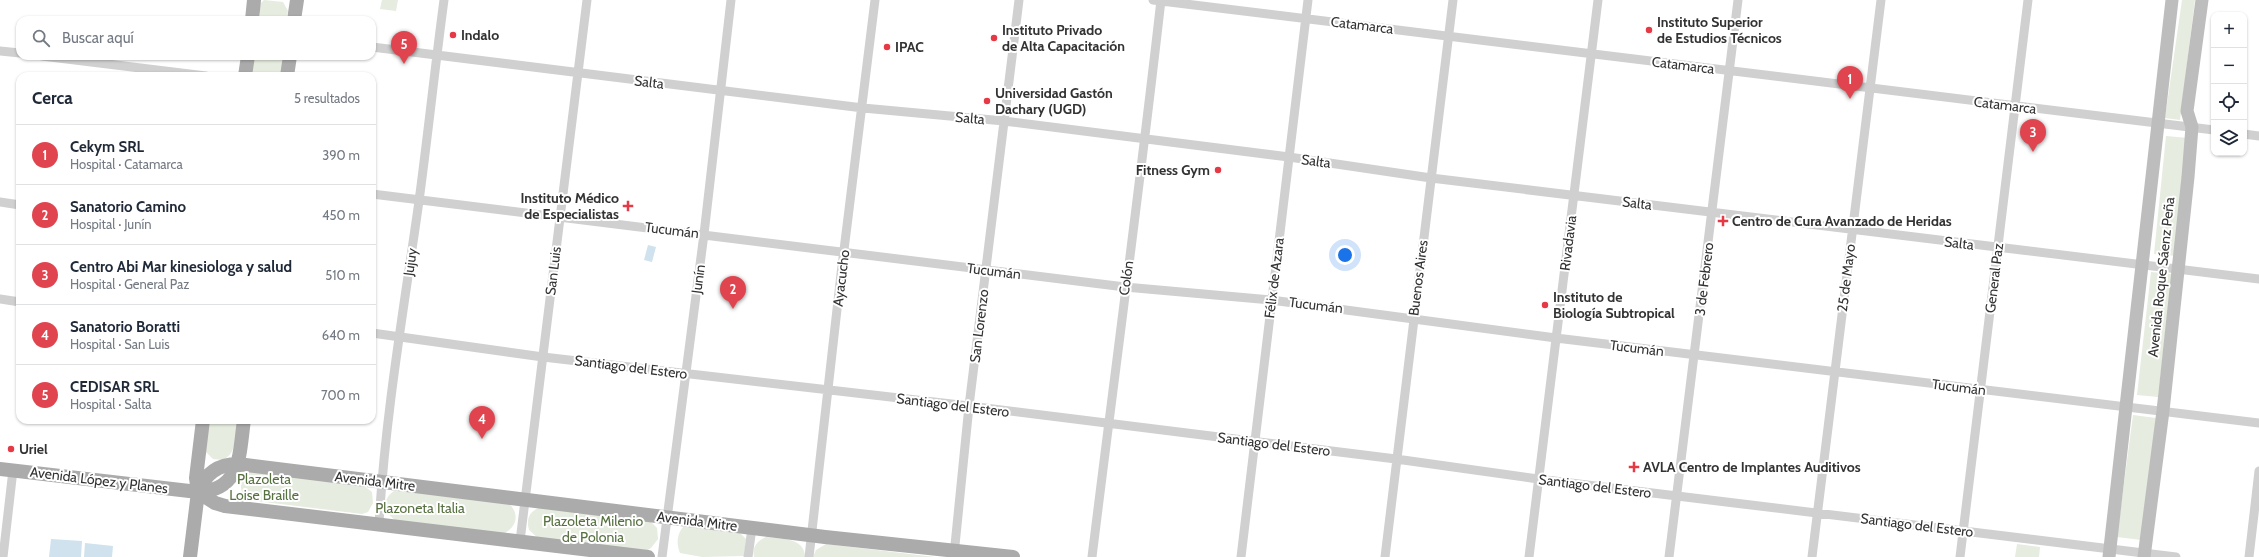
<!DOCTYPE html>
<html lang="es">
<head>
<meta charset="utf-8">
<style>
  :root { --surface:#fff; --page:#f6f6f7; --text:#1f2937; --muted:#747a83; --line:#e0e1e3; --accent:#ea580c }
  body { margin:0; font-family:Cabin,sans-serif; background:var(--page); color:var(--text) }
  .controls { position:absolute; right:12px; top:12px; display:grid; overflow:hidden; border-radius:8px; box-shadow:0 1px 3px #0004 }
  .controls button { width:36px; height:36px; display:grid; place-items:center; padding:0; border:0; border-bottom:1px solid var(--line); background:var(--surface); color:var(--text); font:20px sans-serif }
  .you { position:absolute; left:1345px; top:255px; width:14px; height:14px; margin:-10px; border:3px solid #fff; border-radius:50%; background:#1a73e8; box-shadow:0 0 0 6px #1a73e833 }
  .badge { display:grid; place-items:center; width:26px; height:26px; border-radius:50%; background:var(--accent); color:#fff; font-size:13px; font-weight:700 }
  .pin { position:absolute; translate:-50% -33px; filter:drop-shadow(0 1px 2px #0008) }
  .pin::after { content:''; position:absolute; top:21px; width:14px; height:12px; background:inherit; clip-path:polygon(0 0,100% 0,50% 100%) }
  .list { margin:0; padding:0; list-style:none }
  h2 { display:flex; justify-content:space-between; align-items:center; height:52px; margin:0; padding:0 16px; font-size:17px }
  h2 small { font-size:13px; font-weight:400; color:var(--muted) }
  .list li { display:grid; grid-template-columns:26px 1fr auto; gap:12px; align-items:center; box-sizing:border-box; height:60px; padding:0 16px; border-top:1px solid var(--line) }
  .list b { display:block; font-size:15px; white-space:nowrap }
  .list p { margin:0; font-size:13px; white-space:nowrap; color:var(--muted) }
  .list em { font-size:13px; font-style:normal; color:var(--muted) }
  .icon { flex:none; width:22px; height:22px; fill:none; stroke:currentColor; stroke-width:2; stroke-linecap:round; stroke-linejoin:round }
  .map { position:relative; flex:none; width:2259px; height:557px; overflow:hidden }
  .search { position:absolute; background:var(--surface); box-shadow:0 1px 3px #0004; left:16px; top:16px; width:360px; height:44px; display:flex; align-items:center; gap:10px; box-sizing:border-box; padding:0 14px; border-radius:12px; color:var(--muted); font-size:15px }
  .panel { position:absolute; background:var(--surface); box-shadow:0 1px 3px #0004; left:16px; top:72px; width:360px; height:352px; border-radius:12px }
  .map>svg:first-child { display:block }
</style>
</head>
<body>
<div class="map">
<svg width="2259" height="557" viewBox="0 0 2259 557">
  <rect width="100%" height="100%" fill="#fff"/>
  <path fill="#e6ecdf" d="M264 0 283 2 288 11 286 20H260V4Z
    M382 0H398L396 11 380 9Z
    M2182 0H2195L2180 120 2165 118Z
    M255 56H283L281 76H252Z
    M2166 136 2188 138 2177 256 2154 254Z
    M2151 272 2172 274 2158 397 2137 395Z
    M2133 415 2156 418 2141 540 2117 537Z
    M208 420H237C235 434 238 453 223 460L213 459 206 452Z
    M249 472 363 485 372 492 373 503 368 512 362 514 248 500C238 492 239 480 249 472Z
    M398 489 507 502C520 512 518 527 503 534L396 521 387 513C383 502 387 494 398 489Z
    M540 507 649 520 657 528 658 539 651 548 646 551 538 538 529 530C526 519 529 512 540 507Z
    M684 526 738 531 746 539 744 556 702 557 680 553C676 544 677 533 684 526Z
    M766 537C780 539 805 537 805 557H754C752 547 757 541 766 537Z
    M826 544 935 557H813L816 550Z
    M2017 544 2040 547 2039 557H2015Z"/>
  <path fill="#cfe2ee" d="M648 245 656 247 652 262 644 260Z
    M51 539 82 541 81 557H49Z
    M85 543 113 546 112 557H84Z"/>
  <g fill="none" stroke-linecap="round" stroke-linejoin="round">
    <path stroke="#d0d0d0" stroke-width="9" d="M1153 0 2214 130
      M372 47 863 108 1004 121 1289 157 1431 178 2259 279
      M0 51 20 53
      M42 56 206 76
      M2244 134 2259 136
      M372 194 1125 287 1271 300 1556 338 2259 423
      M0 202 20 205
      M0 299 20 302
      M372 333 543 357 969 406 1396 459 1538 479 2176 557
      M379 524C385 416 404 308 419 201 428 134 435 67 444 0
      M520 541 587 0
      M954 555 969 406 1019 0
      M3 557 13 470
      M662 557 704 234 731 0
      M748 557 752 528
      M809 557 841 274 875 0
      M1092 557C1115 371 1140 186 1161 0
      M1241 557 1308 0
      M1385 557 1453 0
      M1529 557 1598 0
      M1669 557 1738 0
      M1812 557 1881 0
      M1960 557 2028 0
      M2249 557 2259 471"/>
    <path stroke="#bdbdbd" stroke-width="13" d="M2109 557 2172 0
      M2144 557 2163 411 2188 177 2192 127 2187 111 2202 0"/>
    <path stroke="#ababab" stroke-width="14" d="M252 20 254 0
      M294 20 297 0
      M245 76 248 56
      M287 76 290 56
      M0 469 198 492C242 490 239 454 244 420
      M198 492 215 503 225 506 648 557
      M198 492 196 478 203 420
      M190 557 198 492C205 474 218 464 238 464L825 537 1013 557"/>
  </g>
  <g fill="#e63946" stroke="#fff" stroke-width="1.5">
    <circle cx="1649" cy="30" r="4"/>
    <circle cx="453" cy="35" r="4"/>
    <circle cx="994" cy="38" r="4"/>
    <circle cx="887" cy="47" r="4"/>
    <circle cx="987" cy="101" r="4"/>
    <circle cx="1218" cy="170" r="4"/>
    <path d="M626 200h4v4h4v4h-4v4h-4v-4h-4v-4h4z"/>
    <path d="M1721 215h4v4h4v4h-4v4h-4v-4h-4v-4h4z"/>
    <circle cx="1545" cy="305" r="4"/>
    <circle cx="11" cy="449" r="4"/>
    <path d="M1632 461h4v4h4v4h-4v4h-4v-4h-4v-4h4z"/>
  </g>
  <g text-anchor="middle" stroke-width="4" stroke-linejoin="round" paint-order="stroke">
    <g font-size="14" font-weight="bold" fill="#333" stroke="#fff" text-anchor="start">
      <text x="1657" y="27">Instituto Superior<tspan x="1657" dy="16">de Estudios Técnicos</tspan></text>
      <text x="1002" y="35">Instituto Privado<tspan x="1002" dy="16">de Alta Capacitación</tspan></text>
      <text x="461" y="40">Indalo</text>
      <text x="895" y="52">IPAC</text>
      <text x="995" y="98">Universidad Gastón<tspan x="995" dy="16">Dachary (UGD)</tspan></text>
      <text x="1210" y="175" text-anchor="end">Fitness Gym</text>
      <text x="619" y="203" text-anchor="end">Instituto Médico<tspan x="619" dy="16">de Especialistas</tspan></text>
      <text x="1732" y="226">Centro de Cura Avanzado de Heridas</text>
      <text x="1553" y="302">Instituto de<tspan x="1553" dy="16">Biología Subtropical</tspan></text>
      <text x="19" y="454">Uriel</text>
      <text x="1643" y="472">AVLA Centro de Implantes Auditivos</text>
    </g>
    <g font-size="14" fill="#333" stroke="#fff">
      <text transform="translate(1362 25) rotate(7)" y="5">Catamarca</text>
      <text transform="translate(1683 65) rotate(7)" y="5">Catamarca</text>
      <text transform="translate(649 82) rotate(7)" y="5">Salta</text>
      <text transform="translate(2005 105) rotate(7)" y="5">Catamarca</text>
      <text transform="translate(970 118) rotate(5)" y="5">Salta</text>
      <text transform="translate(1316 161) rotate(8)" y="5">Salta</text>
      <text transform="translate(1637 203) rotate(7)" y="5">Salta</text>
      <text transform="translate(672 230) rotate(7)" y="5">Tucumán</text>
      <text transform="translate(1568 243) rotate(-83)" y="5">Rivadavia</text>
      <text transform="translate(1959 243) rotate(7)" y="5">Salta</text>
      <text transform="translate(410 262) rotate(-82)" y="5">Jujuy</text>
      <text transform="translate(553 271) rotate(-83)" y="5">San Luis</text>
      <text transform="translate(994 271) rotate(7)" y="5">Tucumán</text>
      <text transform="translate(2161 277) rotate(-84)" y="5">Avenida Roque Sáenz Peña</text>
      <text transform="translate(841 278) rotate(-83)" y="5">Ayacucho</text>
      <text transform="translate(1126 278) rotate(-82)" y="5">Colón</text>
      <text transform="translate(1274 278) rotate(-83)" y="5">Félix de Azara</text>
      <text transform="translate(1418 278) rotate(-83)" y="5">Buenos Aires</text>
      <text transform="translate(1846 278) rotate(-83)" y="5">25 de Mayo</text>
      <text transform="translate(1994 278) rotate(-83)" y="5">General Paz</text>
      <text transform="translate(698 279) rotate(-82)" y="5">Junín</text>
      <text transform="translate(1704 279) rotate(-83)" y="5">3 de Febrero</text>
      <text transform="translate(1316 305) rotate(7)" y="5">Tucumán</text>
      <text transform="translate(979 326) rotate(-83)" y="5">San Lorenzo</text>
      <text transform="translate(1637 348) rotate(7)" y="5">Tucumán</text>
      <text transform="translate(631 367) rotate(7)" y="5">Santiago del Estero</text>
      <text transform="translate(1959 387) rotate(7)" y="5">Tucumán</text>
      <text transform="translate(953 405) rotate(7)" y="5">Santiago del Estero</text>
      <text transform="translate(1274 444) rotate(7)" y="5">Santiago del Estero</text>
      <text transform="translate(99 480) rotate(7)" y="5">Avenida López y Planes</text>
      <text transform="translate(375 481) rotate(7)" y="5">Avenida Mitre</text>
      <text transform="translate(1595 486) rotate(7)" y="5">Santiago del Estero</text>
      <text transform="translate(697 521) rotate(7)" y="5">Avenida Mitre</text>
      <text transform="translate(1917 525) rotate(7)" y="5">Santiago del Estero</text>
    </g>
    <g font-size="14" fill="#56703f" stroke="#fff">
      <text x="264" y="484">Plazoleta<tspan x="264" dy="16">Loise Braille</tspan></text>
      <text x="420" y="513">Plazoneta Italia</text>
      <text x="593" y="526">Plazoleta Milenio<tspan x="593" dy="16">de Polonia</tspan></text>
    </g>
  </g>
</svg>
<div class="controls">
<button>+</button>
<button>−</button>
<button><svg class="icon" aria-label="locate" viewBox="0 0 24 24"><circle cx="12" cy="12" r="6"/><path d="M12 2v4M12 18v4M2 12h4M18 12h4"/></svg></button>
<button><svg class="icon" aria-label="layers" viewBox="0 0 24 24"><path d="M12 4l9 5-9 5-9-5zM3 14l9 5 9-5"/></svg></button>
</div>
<div class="you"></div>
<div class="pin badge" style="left:1850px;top:99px;background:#e0444e">1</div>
<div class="pin badge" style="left:733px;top:309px;background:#e0444e">2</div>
<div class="pin badge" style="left:2033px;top:152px;background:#e0444e">3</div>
<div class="pin badge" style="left:482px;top:439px;background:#e0444e">4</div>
<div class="pin badge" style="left:404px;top:64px;background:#e0444e">5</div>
<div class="search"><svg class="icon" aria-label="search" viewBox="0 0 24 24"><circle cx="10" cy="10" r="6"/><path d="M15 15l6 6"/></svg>Buscar aquí</div>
<section class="panel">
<h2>Cerca<small>5 resultados</small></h2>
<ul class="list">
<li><span class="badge" style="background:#e0444e">1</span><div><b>Cekym SRL</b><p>Hospital · Catamarca</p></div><em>390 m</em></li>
<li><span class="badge" style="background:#e0444e">2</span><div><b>Sanatorio Camino</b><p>Hospital · Junín</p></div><em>450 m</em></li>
<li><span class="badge" style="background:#e0444e">3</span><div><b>Centro Abi Mar kinesiologa y salud</b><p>Hospital · General Paz</p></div><em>510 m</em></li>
<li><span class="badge" style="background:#e0444e">4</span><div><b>Sanatorio Boratti</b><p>Hospital · San Luis</p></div><em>640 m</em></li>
<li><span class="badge" style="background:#e0444e">5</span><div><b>CEDISAR SRL</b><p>Hospital · Salta</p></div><em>700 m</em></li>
</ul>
</section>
</div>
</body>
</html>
